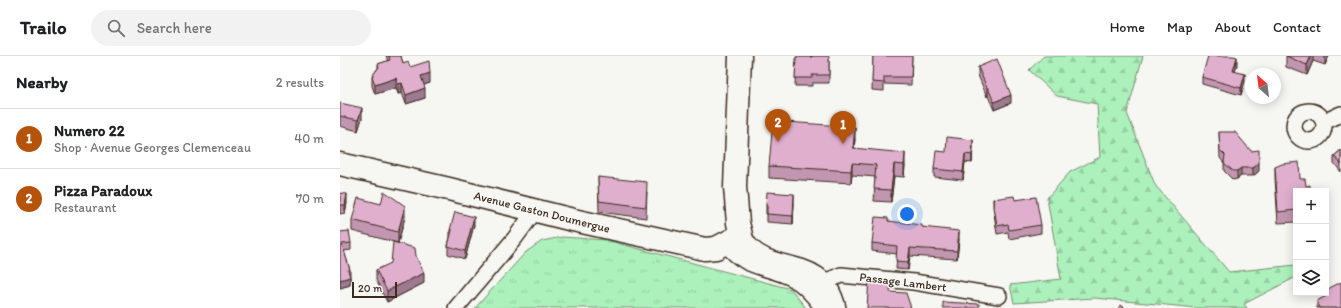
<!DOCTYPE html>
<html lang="en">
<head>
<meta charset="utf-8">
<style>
  :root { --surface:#fff; --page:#f2f2f2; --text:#202124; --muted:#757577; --line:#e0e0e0; --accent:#b45309 }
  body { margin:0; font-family:Itim,sans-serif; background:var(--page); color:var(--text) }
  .controls { position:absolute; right:12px; bottom:12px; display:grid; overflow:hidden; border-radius:0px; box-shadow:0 2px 10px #0003 }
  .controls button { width:36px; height:36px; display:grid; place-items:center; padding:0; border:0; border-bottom:1px solid var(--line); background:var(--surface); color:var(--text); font:20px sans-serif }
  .compass { position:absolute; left:905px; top:12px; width:36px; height:36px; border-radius:50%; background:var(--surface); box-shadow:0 2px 10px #0003; rotate:332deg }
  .scale { position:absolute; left:12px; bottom:10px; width:45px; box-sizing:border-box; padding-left:4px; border:2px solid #3b2a1e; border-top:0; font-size:11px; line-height:14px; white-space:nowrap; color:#3b2a1e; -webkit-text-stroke:3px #f6f6f2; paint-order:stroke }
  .you { position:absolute; left:567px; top:158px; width:14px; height:14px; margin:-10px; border:3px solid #fff; border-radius:50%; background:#1a73e8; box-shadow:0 0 0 6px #1a73e833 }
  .badge { display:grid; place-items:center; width:26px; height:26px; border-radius:50%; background:var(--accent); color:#fff; font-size:13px; font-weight:700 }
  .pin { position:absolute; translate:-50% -33px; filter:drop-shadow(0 1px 2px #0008) }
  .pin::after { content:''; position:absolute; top:21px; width:14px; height:12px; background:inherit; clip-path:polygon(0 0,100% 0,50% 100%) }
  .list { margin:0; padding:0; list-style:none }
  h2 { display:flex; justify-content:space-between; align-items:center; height:52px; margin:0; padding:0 16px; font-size:17px }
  h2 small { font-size:13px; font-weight:400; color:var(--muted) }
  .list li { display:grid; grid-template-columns:26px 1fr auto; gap:12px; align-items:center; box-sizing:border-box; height:60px; padding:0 16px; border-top:1px solid var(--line) }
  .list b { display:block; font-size:15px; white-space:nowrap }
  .list p { margin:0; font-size:13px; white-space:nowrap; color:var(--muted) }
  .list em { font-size:13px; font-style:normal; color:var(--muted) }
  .icon { flex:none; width:22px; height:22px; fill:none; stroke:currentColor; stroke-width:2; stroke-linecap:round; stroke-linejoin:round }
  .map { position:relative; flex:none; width:1001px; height:252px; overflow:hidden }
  header { display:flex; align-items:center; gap:24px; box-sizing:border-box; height:56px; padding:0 20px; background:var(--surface); border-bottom:1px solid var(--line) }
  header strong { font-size:19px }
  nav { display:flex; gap:22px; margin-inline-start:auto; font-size:14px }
  .search { width:280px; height:36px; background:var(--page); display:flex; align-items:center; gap:10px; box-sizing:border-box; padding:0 14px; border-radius:22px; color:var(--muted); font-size:15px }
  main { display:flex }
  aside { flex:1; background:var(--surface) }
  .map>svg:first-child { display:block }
</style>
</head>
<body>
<header>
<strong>Trailo</strong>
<div class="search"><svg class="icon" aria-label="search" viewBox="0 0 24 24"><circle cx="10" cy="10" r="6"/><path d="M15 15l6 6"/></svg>Search here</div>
<nav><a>Home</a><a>Map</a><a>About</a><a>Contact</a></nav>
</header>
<main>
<aside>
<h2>Nearby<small>2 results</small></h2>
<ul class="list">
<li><span class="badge">1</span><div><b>Numero 22</b><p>Shop · Avenue Georges Clemenceau</p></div><em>40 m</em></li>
<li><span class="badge">2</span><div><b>Pizza Paradoux</b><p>Restaurant</p></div><em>70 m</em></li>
</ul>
</aside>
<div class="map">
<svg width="1001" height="252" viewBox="0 0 1001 252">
  <defs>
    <pattern id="grass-tufts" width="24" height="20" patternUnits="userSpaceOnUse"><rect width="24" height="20" fill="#acf1bc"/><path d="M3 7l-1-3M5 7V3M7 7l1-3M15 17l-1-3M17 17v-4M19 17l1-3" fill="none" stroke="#95cfa1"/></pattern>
    <pattern id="forest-firs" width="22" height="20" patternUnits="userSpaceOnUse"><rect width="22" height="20" fill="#acf1bc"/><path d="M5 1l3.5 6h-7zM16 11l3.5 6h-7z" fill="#95cfa1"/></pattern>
  </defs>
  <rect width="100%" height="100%" fill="#f6f6f2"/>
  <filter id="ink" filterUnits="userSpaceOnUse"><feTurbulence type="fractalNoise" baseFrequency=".025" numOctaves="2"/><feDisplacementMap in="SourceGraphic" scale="8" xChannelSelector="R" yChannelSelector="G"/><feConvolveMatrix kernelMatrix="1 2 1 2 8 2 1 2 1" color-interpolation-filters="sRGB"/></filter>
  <g filter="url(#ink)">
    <path fill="url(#grass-tufts)" stroke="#748e6d" d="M222 181 266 184 451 233 466 252H135L186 196 202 185Z"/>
    <path fill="url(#forest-firs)" stroke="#748e6d" d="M704 0H803L787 57 815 129 889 216 956 209V221L904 248 907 252H857L755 242 674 247 670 229 721 223 707 142 730 116 760 101 757 48 717 40 689 14Z"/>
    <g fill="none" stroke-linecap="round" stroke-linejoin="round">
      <defs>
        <path id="minor" d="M954 70a15 15 0 1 1 30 0a15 15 0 1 1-30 0Z
          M984 66 1001 58
          M475 233 487 225 501 219 574 226 659 240
          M116 252 175 182 189 163 192 153"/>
        <path id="tertiary" d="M401 179C403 182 405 186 407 189 434 221 483 197 496 252
          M388 187C405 211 428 208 452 220 466 227 476 239 485 252"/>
        <path id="secondary" d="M0 108 109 133 233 164 365 193 376 192 401 179 398 167 395 131 400 0"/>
      </defs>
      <use href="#minor" stroke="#3b2a1e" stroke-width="18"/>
      <use href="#tertiary" stroke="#3b2a1e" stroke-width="22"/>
      <use href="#secondary" stroke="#3b2a1e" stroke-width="25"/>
      <use href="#minor" stroke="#f6f6f2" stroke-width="15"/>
      <use href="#tertiary" stroke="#f6f6f2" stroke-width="19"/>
      <use href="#secondary" stroke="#f6f6f2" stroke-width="22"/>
    </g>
    <path fill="#c296b1" stroke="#3b2a1e" d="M46 0H61L63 8 70 11 90 27 83 29 85 42 66 48 62 37 58 38 56 32 35 38 32 30V20L38 12V8L48 5Z
      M471 0H489V27H472V30H455L456 1H471Z
      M533 0H572L571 29 544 28V35L532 34Z
      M946 0H989L985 9 973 5 967 19 946 11Z
      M897 9 895 15 905 25 901 39 862 28V21Z
      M638 11 671 47 654 54 648 40 647 41 638 19Z
      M0 47 22 62 18 75 0 70Z
      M879 76 919 115 913 120H901L897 123 893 124 884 115V107L880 102Z
      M515 83 514 92 565 109 564 121 554 120 551 146 534 145 535 121 512 119 511 127 429 122V110Z
      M633 91 632 107 625 106 623 124 594 121V113L606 96Z
      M1001 94V116L994 107V100Z
      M935 111 956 135V166L938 167 935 122Z
      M258 121 307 136 306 162 259 156Z
      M0 137 7 147 5 157 0 158Z
      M653 143 675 144 701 169V177L669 183 668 176 657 178 653 151Z
      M454 147 453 168 427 166V158H426V149Z
      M65 161 58 187 12 175V164Z
      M548 165 582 171 619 183 617 203 570 200 568 214 556 213 557 198 532 195V187Z
      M134 169 125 203 108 198V190L110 181V174Z
      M0 176 11 187V194L4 195 10 214V229L0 232Z
      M76 200 84 227 47 246 36 224V214Z
      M986 234 1001 252H977V245L985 241V237H986Z"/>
    <path fill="#9e7a90" stroke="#3b2a1e" d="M971 0H973V5L967 19V9Z
      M985 0H989L985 9Z
      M897 1V9L893 22V15Z
      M90 17V27L81 30V20Z
      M905 18V25L901 39V32Z
      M56 22V32L35 38V29Z
      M62 27V37L58 38V28Z
      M85 32V42L66 48V39Z
      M647 32H648V40L647 41Z
      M671 39V47L654 54V46Z
      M22 52V62L18 75V64Z
      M515 71V83L513 104V92Z
      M633 84V91L632 107V99Z
      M565 97V109L564 121V109Z
      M625 98V106L623 124V116Z
      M512 107V119L511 127V115Z
      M919 107V115L913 120V112Z
      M554 108V120L551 146V134Z
      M901 112V120L897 123V115Z
      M7 138V147L5 157V149Z
      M454 138V147L453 168V160Z
      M65 150V161L58 187V176Z
      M134 161V169L125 203V195Z
      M619 175V183L617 203V195Z
      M570 192V200L568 214V206Z
      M84 217V227L47 246V235Z
      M10 221V229L0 232V224Z"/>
    <path fill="#e1afce" stroke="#3b2a1e" d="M49 0H61L63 8 68 6 70 11 89 5 90 17 81 20 85 32 66 39 62 27 58 28 56 22 35 29 32 20 39 11 38 8 50 4Z
      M472 0H489V19H472V22H455L456 1H472Z
      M533 0H572L571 21H544V27L532 26Z
      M868 0H893L897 1 893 15 905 18 901 32 862 21Z
      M946 0H971L967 9Z
      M657 3 671 39 654 46 648 32H647L638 11Z
      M0 47 22 52 18 64 0 60Z
      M433 65 515 71 513 92 565 97 564 109 554 108 551 134 534 133 536 109 512 107 511 115 429 110Z
      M879 76H895L911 95 919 94V107L913 112H901L897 115H893L884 107 885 99 880 94Z
      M607 81 633 84 632 99 625 98 623 116 594 113 596 95 606 96Z
      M1001 94V108L994 100Z
      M959 106 960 123H965L966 130 970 129V135H956V154L938 156 935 111 942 108Z
      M258 121 307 126 306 151 259 145Z
      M44 135 65 150 58 176 12 164 18 142 41 148Z
      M427 136 454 138 453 160 427 158V150L426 149Z
      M0 137 7 138 5 149H0Z
      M674 140 675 144 696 141 701 169 669 174 668 168 657 170 653 143Z
      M115 156 134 161 125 195 108 190 112 174H110Z
      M535 161 548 162V165L582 169V171L619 175 617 195 570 192 568 206 556 205 557 190 532 187Z
      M9 175 11 187 2 188 10 214H8L10 221 0 224V176Z
      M53 186 75 192 76 200 84 217 47 235 36 214 51 207Z
      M529 223 551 225 550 236 566 237 571 252H527Z
      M1001 226V252H980L977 245 988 239 986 236V234Z
      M603 246 639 248V252H603Z
      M781 249 785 252H778Z"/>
  </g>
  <g text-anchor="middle" stroke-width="3" stroke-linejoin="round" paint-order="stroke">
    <g font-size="12" fill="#3b2a1e" stroke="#f6f6f2">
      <text transform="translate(202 156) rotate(14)" y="4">Avenue Gaston Doumergue</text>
      <text transform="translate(563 226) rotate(7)" y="4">Passage Lambert</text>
    </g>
  </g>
</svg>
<div class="controls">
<button>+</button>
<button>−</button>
<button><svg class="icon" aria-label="layers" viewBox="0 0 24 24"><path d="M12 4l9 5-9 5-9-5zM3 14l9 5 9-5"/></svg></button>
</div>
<svg class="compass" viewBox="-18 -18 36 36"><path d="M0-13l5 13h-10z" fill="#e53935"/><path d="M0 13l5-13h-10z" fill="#757577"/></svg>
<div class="scale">20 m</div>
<div class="you"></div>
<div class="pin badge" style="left:503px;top:88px">1</div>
<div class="pin badge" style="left:438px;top:86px">2</div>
</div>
</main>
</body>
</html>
